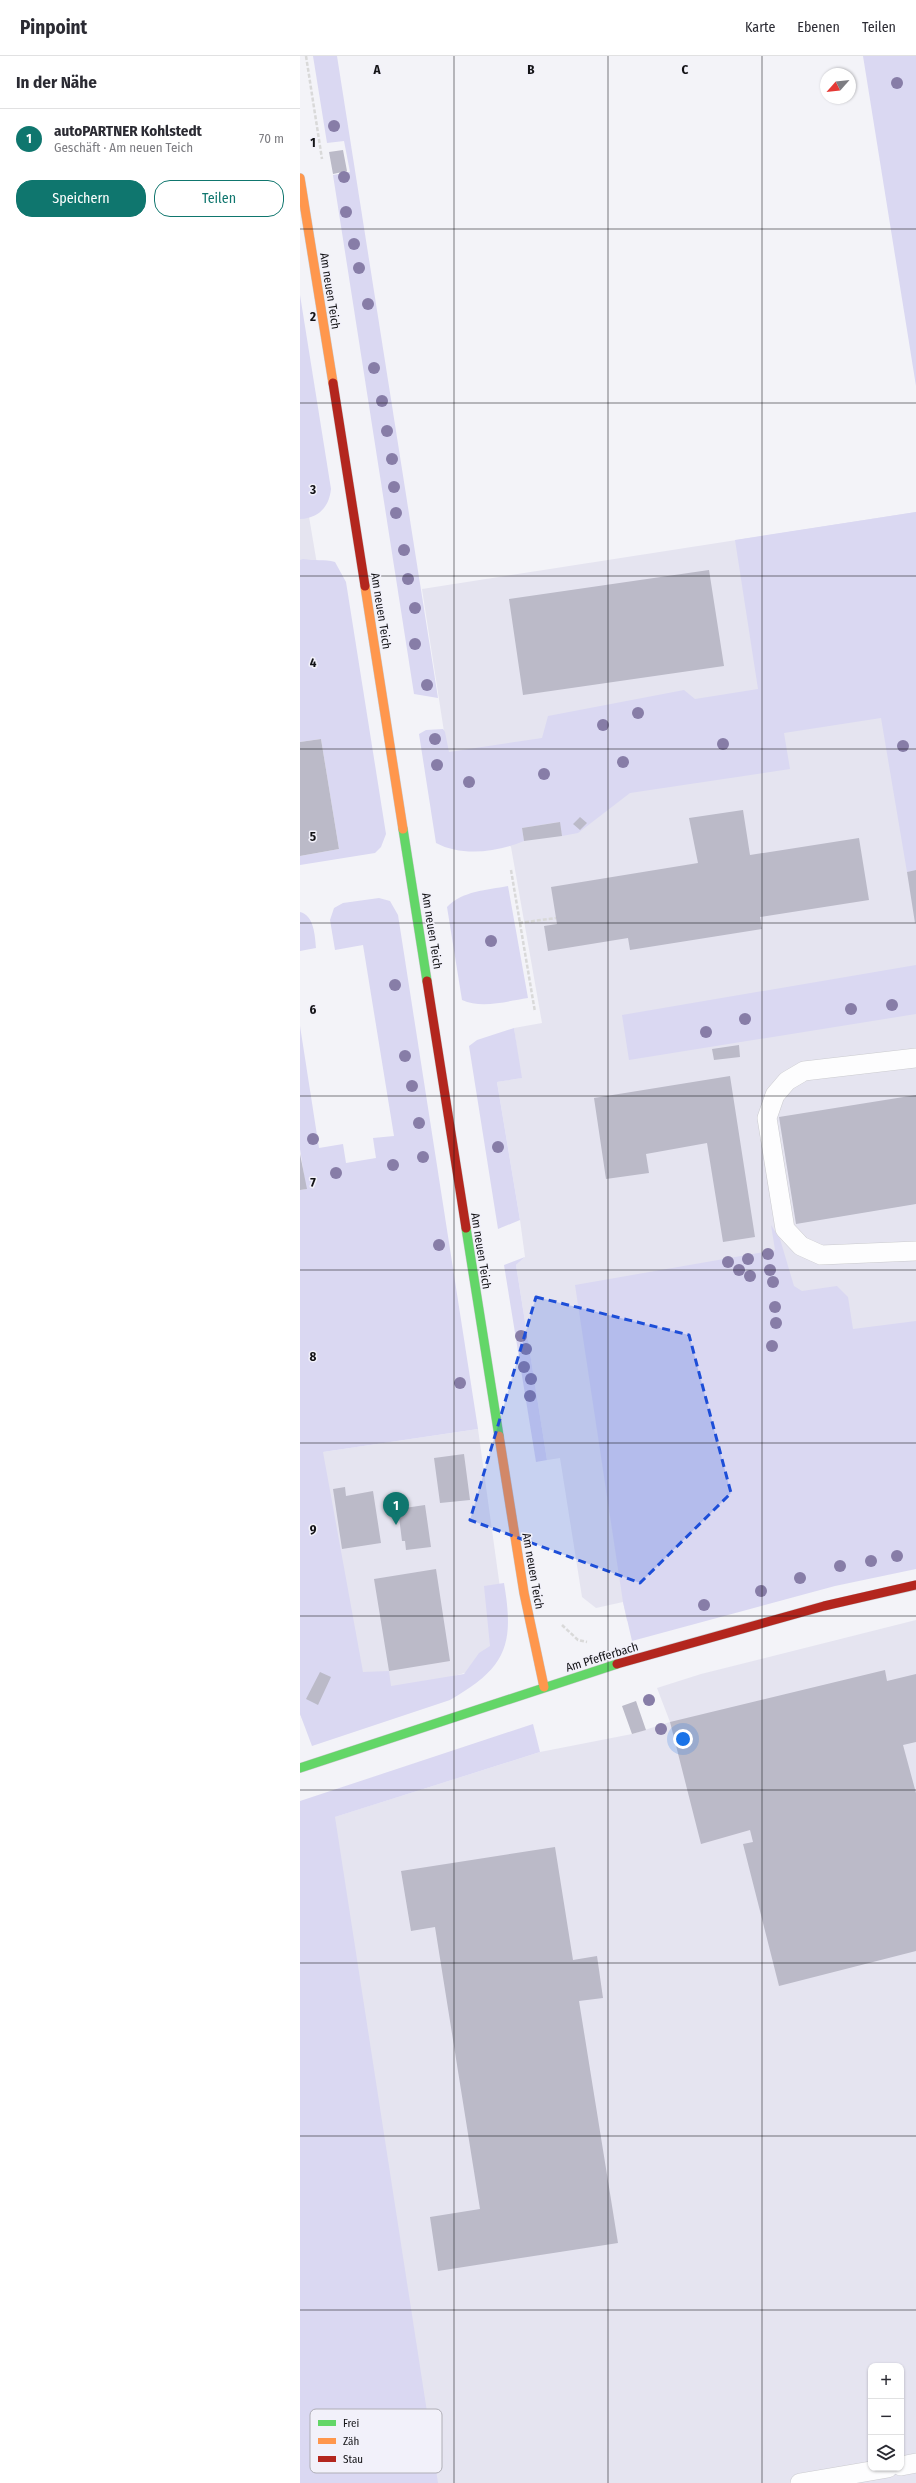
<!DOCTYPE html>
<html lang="de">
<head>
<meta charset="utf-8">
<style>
  :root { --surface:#fff; --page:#f7f7f7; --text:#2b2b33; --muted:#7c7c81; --line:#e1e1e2; --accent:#0f766e }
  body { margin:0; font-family:"Fira Sans Condensed",sans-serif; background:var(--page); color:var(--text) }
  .controls { position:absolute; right:12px; bottom:12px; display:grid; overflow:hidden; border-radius:8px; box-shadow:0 1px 3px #0004 }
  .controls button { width:36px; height:36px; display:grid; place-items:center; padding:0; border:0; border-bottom:1px solid var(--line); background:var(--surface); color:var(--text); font:20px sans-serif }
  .compass { position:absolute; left:520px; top:12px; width:36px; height:36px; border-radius:50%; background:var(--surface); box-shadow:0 1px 3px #0004; rotate:243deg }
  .you { position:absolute; left:383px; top:1683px; width:14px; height:14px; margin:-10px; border:3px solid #fff; border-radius:50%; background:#1a73e8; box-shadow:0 0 0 6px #1a73e833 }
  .badge { display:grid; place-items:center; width:26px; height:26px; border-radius:50%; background:var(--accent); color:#fff; font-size:13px; font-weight:700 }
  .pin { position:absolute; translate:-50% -33px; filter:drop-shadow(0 1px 2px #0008) }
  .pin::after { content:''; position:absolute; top:21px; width:14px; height:12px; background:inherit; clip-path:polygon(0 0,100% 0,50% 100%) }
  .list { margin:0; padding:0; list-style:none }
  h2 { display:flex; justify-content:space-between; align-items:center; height:52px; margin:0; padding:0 16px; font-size:17px }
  h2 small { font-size:13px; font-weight:400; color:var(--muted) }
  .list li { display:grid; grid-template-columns:26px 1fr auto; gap:12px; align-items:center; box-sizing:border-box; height:60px; padding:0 16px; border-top:1px solid var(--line) }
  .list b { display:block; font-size:15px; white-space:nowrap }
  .list p { margin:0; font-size:13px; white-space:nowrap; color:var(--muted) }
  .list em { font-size:13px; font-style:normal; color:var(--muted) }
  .actions { display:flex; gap:8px; padding:12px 16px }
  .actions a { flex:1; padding:9px 0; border:1px solid var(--accent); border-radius:16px; text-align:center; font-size:14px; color:var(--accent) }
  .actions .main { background:var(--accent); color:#fff }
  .icon { flex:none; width:22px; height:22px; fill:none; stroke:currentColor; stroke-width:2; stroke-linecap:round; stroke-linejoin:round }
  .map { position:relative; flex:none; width:616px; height:2427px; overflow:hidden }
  header { display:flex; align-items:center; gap:24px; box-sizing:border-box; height:56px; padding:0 20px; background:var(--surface); border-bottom:1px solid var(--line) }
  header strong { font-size:19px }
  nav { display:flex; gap:22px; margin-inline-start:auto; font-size:14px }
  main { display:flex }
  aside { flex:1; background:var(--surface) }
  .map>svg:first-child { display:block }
</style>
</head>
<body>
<header>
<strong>Pinpoint</strong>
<nav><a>Karte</a><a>Ebenen</a><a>Teilen</a></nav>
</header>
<main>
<aside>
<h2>In der Nähe<small></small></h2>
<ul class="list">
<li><span class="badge">1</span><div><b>autoPARTNER Kohlstedt</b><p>Geschäft · Am neuen Teich</p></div><em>70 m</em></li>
</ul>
<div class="actions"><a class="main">Speichern</a><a>Teilen</a></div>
</aside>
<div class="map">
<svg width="616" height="2427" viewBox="0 0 616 2427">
  <rect width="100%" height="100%" fill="#f3f3f8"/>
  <path fill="#e5e4f0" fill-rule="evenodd" d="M0 407 21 532 0 535Z
    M616 456V1466L327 1565 323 1546 296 1552 282 1541 260 1402 247 1404 216 1209 225 1201 220 1164 197 1026 221 1022 214 972 242 967 211 791 151 721 122 533Z
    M178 1373 201 1539 197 1586 171 1615 3 1665 0 1658 23 1396Z
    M616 1564V2427H0V1772L240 1696 332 1678 370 1666 357 1632 401 1618ZM571 2310H601V2412H571Z"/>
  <path fill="#dad8f2" d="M13 0H37L138 642 114 638 33 119 50 116 44 85 27 87Z
    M563 0H616V330Z
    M0 239 31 433C29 451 19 462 0 463Z
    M616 456V814L607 816 581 662 484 677 490 713 330 737 278 777 262 780 259 766 222 772 224 785C198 796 162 801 136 787L119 678 126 674 143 673 145 676 149 696 242 682 248 660 384 634 395 643 458 633 435 484Z
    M3 503C15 505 24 503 35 506L46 526 86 778 81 791 75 797 0 809V800L39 793 21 683 0 686V504Z
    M208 830 228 942C207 945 182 953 162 944L147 851C162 835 187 834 208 830Z
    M79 842 90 845 98 859 178 1373 23 1396 63 1616 89 1615 91 1630 164 1618 179 1597 190 1590 184 1530 204 1527C215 1591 205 1612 150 1644L12 1690 0 1658V1134L6 1133 0 1093V970L19 1092 43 1088 46 1107 76 1102 73 1082 94 1080 63 889 35 894 30 864 34 852 43 847Z
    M0 856C14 859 15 880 16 892L0 895Z
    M616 909V958L329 1004 322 959Z
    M214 972 222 1022 197 1026 220 1164 198 1173 169 990 177 984Z
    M471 1169 480 1183 494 1230 502 1235 537 1230 548 1241 553 1273 616 1265V1513L535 1530 332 1585 323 1546 275 1229 475 1194Z
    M225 1201 216 1209 247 1404 236 1406 204 1209Z
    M233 1668 240 1696 35 1761 138 2427H0V1745Z"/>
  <path fill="#bbbac8" d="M43 94 47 115 33 118 29 96Z
    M409 514 424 610 223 639 209 543Z
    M21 683 39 793 0 800V686Z
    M443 754 450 799 559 782 569 844 460 861 462 873 330 894 328 882 248 895 244 870 257 868 251 831 398 807 389 762Z
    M280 761 287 767 280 774 273 768Z
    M260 766 262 780 224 785 222 772Z
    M616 814V866L615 867 607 816Z
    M439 989 440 1001 414 1004 412 993Z
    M430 1020 455 1181 423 1186 407 1087 346 1098 349 1117 306 1123 294 1042Z
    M616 1039V1148L496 1168 479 1061Z
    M0 1098 7 1133 0 1134Z
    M164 1398 170 1444 140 1447 134 1402Z
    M45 1431 46 1440 73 1435 81 1487 42 1493 33 1433Z
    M125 1449 131 1491 106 1494 105 1485H102L98 1453Z
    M136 1513 150 1605 89 1615 74 1523Z
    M585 1614 587 1625 616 1618V1686L603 1689 616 1737V1895L479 1930 443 1788 453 1786 450 1774 401 1788 370 1666Z
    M20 1616 31 1621 18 1649 6 1643Z
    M336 1645 346 1674 332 1678 322 1650Z
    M255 1791 273 1904 297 1900 303 1942 279 1945 318 2187 138 2215 130 2161 180 2153 135 1871 111 1875 101 1815Z"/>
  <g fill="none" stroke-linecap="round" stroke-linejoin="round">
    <defs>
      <path id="lane" d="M616 1002 504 1015 487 1025 475 1039 467 1062 485 1173 501 1190 521 1199 616 1195
        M601 2410 616 2407
        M500 2427 588 2412"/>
      <path id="fast" d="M103 773 127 925
        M166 1172 199 1380
        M0 1712 317 1608"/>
      <path id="slow" d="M0 122 33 327
        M65 530 103 773
        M199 1380 224 1537 244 1631"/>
      <path id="jam" d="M33 327 65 530
        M127 925 166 1172
        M317 1608 524 1550 616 1529"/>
    </defs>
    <use href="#lane" stroke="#cbcbcf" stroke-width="20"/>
    <use href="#fast" stroke="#cbcbcf" stroke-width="10"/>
    <use href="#slow" stroke="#cbcbcf" stroke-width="10"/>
    <use href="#jam" stroke="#cbcbcf" stroke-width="10"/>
    <path stroke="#d9d9d9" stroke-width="2.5" stroke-dasharray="4 2" stroke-linecap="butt" d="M6 0 22 103
      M211 814 235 956
      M219 867 256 862
      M262 1569 278 1584 287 1586"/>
    <use href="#lane" stroke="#fdfdfe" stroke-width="19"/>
    <use href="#fast" stroke="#63d668" stroke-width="9"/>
    <use href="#slow" stroke="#ff974d" stroke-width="9"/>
    <use href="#jam" stroke="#b3261e" stroke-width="9"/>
  </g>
  <g fill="#877da7">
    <circle cx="597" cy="27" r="6"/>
    <circle cx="34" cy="70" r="6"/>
    <circle cx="44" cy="121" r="6"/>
    <circle cx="46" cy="156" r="6"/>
    <circle cx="54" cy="188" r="6"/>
    <circle cx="59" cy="212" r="6"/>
    <circle cx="68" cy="248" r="6"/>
    <circle cx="74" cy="312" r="6"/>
    <circle cx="82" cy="345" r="6"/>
    <circle cx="87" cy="375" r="6"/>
    <circle cx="92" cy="403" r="6"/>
    <circle cx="94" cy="431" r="6"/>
    <circle cx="96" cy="457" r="6"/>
    <circle cx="104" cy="494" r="6"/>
    <circle cx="108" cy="523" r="6"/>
    <circle cx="115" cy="552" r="6"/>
    <circle cx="115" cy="588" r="6"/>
    <circle cx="127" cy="629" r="6"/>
    <circle cx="338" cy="657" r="6"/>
    <circle cx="303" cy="669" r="6"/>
    <circle cx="135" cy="683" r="6"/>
    <circle cx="423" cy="688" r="6"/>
    <circle cx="603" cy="690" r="6"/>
    <circle cx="323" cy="706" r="6"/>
    <circle cx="137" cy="709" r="6"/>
    <circle cx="244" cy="718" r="6"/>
    <circle cx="169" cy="726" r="6"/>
    <circle cx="191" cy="885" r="6"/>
    <circle cx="95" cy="929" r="6"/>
    <circle cx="592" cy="949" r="6"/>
    <circle cx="551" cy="953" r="6"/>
    <circle cx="445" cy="963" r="6"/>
    <circle cx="406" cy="976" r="6"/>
    <circle cx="105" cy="1000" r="6"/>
    <circle cx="112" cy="1030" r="6"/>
    <circle cx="119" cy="1067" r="6"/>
    <circle cx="13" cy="1083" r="6"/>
    <circle cx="198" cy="1091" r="6"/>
    <circle cx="123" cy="1101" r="6"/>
    <circle cx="93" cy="1109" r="6"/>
    <circle cx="36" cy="1117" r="6"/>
    <circle cx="139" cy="1189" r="6"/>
    <circle cx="468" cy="1198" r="6"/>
    <circle cx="448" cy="1203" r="6"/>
    <circle cx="428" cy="1206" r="6"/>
    <circle cx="439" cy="1214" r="6"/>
    <circle cx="470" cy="1214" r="6"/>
    <circle cx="450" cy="1220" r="6"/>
    <circle cx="473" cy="1226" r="6"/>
    <circle cx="475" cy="1251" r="6"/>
    <circle cx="476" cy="1267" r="6"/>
    <circle cx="221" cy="1280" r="6"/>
    <circle cx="472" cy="1290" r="6"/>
    <circle cx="226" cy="1293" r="6"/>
    <circle cx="224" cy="1311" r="6"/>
    <circle cx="231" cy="1323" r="6"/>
    <circle cx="160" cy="1327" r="6"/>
    <circle cx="230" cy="1340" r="6"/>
    <circle cx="597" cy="1500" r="6"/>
    <circle cx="571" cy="1505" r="6"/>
    <circle cx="540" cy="1510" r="6"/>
    <circle cx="500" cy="1522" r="6"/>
    <circle cx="461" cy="1535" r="6"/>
    <circle cx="404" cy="1549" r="6"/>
    <circle cx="349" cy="1644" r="6"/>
    <circle cx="361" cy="1673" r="6"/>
  </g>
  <path fill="#1d4ed8" fill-opacity="0.2" stroke="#1d4ed8" stroke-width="3" stroke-dasharray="8 5" stroke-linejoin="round" d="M236 1241 389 1279 431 1437 340 1527 170 1464Z"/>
  <path fill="none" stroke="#131316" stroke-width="1" stroke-opacity="0.55" d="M154 0V2427M308 0V2427M462 0V2427M0 173H616M0 347H616M0 520H616M0 693H616M0 867H616M0 1040H616M0 1214H616M0 1387H616M0 1560H616M0 1734H616M0 1907H616M0 2080H616M0 2254H616"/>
  <g text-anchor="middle" stroke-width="3" stroke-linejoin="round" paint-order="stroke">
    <g font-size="12" fill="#131316" stroke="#f2f1fa">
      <text transform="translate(30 235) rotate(81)" y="4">Am neuen Teich</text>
      <text transform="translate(81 555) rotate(81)" y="4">Am neuen Teich</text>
      <text transform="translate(132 875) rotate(81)" y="4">Am neuen Teich</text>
      <text transform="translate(181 1195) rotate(81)" y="4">Am neuen Teich</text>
      <text transform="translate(233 1515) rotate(80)" y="4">Am neuen Teich</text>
      <text transform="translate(302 1601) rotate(-17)" y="4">Am Pfefferbach</text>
    </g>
  </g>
  <rect x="10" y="2353" width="132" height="64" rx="6" fill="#f2f1fa" stroke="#afaeb6" stroke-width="1"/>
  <rect x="18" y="2364" width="18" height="6" fill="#63d668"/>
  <rect x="18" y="2382" width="18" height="6" fill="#ff974d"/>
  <rect x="18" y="2400" width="18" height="6" fill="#b3261e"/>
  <g font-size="11" fill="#131316">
    <text x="43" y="2371">Frei</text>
    <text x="43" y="2389">Zäh</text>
    <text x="43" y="2407">Stau</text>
  </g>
  <g font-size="13" text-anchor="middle" font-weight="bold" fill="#131316" stroke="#f2f1fa" stroke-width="3" stroke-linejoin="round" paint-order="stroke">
    <text x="77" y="18">A</text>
    <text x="231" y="18">B</text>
    <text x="385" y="18">C</text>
    <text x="13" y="91">1</text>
    <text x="13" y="265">2</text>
    <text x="13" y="438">3</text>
    <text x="13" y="611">4</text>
    <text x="13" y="785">5</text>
    <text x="13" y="958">6</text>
    <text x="13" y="1131">7</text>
    <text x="13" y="1305">8</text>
    <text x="13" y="1478">9</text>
  </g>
</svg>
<div class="controls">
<button>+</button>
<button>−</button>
<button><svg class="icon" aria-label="layers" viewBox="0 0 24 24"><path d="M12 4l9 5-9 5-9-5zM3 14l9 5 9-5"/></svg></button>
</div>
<svg class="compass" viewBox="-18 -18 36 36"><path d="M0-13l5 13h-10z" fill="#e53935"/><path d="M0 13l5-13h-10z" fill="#7c7c81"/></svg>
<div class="you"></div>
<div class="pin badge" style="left:96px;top:1469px">1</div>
</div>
</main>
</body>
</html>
